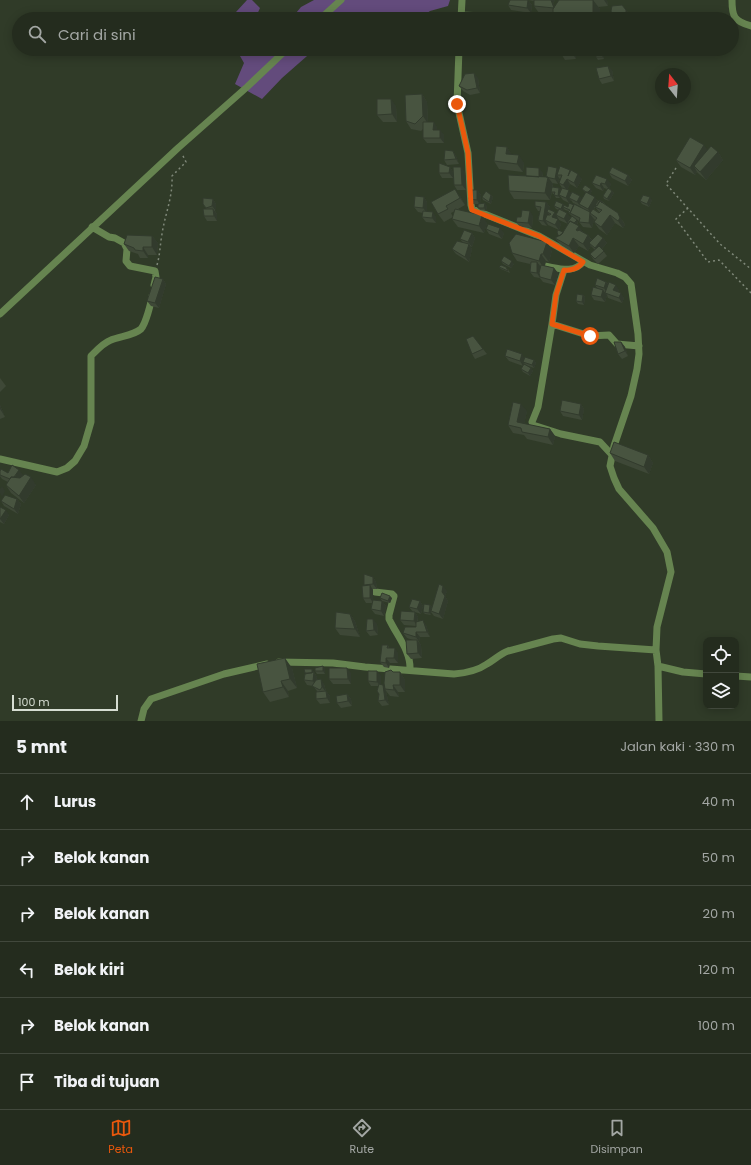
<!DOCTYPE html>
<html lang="id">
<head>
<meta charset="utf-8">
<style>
  :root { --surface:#242c1e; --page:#2c3427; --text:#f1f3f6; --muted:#a3a7a4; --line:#41483c; --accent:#ea580c }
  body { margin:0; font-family:Poppins,sans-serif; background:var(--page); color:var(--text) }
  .controls { position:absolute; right:12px; bottom:12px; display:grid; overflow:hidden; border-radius:8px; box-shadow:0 2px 10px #0003 }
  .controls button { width:36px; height:36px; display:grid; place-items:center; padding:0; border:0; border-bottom:1px solid var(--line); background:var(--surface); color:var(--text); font:20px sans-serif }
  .compass { position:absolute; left:655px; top:68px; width:36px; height:36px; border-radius:50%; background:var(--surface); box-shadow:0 2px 10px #0003; rotate:343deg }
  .scale { position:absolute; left:12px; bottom:10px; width:106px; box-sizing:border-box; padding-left:4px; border:2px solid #d6ddd2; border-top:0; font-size:11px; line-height:14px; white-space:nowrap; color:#d6ddd2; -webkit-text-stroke:3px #303b28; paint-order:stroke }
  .stop { position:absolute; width:12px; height:12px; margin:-9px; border:3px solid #ea580c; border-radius:50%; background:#fff }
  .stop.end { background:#ea580c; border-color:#fff; box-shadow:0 1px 4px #0008 }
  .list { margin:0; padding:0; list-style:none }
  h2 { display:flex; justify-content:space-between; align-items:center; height:52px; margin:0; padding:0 16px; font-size:17px }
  h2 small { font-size:13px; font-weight:400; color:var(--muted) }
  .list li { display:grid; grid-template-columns:26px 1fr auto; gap:12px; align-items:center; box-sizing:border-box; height:56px; padding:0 16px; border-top:1px solid var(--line) }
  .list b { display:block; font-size:15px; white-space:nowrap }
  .list em { font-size:13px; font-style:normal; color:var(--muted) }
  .icon { flex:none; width:22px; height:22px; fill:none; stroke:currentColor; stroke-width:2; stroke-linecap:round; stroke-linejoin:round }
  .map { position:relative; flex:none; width:751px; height:721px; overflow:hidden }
  .search { position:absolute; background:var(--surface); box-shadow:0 2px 10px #0003; left:12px; right:12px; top:12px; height:44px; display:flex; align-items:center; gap:10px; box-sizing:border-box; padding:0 14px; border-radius:22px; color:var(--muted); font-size:15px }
  .sheet { height:388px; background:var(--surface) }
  nav { display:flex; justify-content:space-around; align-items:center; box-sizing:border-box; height:56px; border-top:1px solid var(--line); background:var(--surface); font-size:11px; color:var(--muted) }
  nav a { display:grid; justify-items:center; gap:2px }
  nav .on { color:var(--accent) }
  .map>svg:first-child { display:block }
</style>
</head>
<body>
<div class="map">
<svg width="751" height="721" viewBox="0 0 751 721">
  <rect width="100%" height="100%" fill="#303b28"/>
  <path fill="#634b7c" d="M247 0H252L260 8 255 19H234L236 12Z
    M314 0H450L448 6 430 11 419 19H367L362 15 348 17 346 19H291L301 7Z
    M236 49H257L258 53 262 49H315L282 78 262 99 235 84 244 63Z"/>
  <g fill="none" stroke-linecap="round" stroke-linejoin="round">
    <path stroke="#7f8879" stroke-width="1.5" stroke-dasharray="2 3" stroke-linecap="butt" d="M676 168 666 184 720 244 751 269
      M688 208 676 219 708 262 719 260 751 293
      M157 265C160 255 160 245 162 234 165 214 173 197 172 176L186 162 182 154"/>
    <path stroke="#668450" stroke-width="7" d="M732 0C732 17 734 21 751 26
      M461 15 557 19
      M320 19 341 0
      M461 19 462 0
      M459 49 457 104 468 153 471 205 472 209 539 236 590 265 617 273 625 277 631 284 638 334 639 354 637 369 631 396 614 446 610 466 614 478 619 489 653 528 667 552 671 572 657 627 656 650
      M92 227 109 237 115 238 124 243 127 249 126 261 130 266 155 271 156 277 154 285
      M544 266C558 268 574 274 583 262
      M564 270 556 295 552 324 590 336 609 335 617 344 639 346
      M0 314 178 148 247 87 287 49
      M552 324 538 407 532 422 533 425 561 434 600 442 612 455
      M0 459 57 472 67 468 75 461 84 446 91 422V356C97 350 103 343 111 340 120 336 133 336 141 329 146 323 151 303 152 296
      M375 592 392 594 394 596 389 615V619C397 636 411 651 410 670
      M279 662 333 663 365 667 454 674C466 673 477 671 487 664 494 660 500 654 508 651L553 639 561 638 580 644 598 646 656 650 658 666 683 672 706 674
      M658 666 659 721
      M736 676 751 677
      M141 721 144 709 151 699 224 674 267 664"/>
  </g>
  <path fill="#3e4837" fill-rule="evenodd" d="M528 0H555L553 4 555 6 559 0H607L608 6 598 7 600 9 553 15 539 13 534 6V1Z
    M528 0 532 5 531 13 511 10 508 5Z
    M622 5 630 15 629 18 626 19H614L613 18Z
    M545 49H556L555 54 548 53Z
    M559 49H593L575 51 576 59 565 60 560 52Z
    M604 51V59L598 60 596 57Z
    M612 70 614 81 602 84 599 79Z
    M478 78 480 93 470 95 463 91 459 86Z
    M422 94 427 102 428 122 437 127V130L444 135V143H427L423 138V129L421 131 411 129 406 121Z
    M396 106 397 122H383L377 115Z
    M507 147 511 154 524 163 523 172 499 169 494 161Z
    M453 151 456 156 459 164 447 165 444 160Z
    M708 151 718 152 723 160 706 180 699 174 697 172 695 175 681 167 676 160Z
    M450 167 453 172V178H442L439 173Z
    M559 170H570V172L582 179 577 188 570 184 567 190 571 194 582 199 586 193 582 189 592 191 590 194 598 201 603 202 623 221 625 225 623 228 615 223 607 235 599 229 594 222 595 220 594 219 592 228 583 227 579 222V221L575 218 578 222 577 225 583 232 588 235 592 240 603 238 607 243 602 249 607 256 598 264 593 259 590 254 595 250 591 246 588 251 579 246 574 253 561 245 555 238 559 236 557 232H563L568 224 559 220 558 218 557 219 561 224 559 230 548 225 547 223V226L542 225 538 220 540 211H538L535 206 546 202 550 207 549 209 556 214 559 210 556 209 554 206 563 204 565 206 568 207 582 208 581 207 573 203 571 200 569 203 563 200 560 196V198H556L554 194H553L552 192 550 200 514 199 509 191 526 176 543 173V177H546ZM559 178 560 179 559 183 562 188 561 190 559 188 553 187V184L552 183 558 184ZM596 206 595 207 600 213 594 209ZM564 209 565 210 569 211 568 212 573 217 571 218 563 211Z
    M465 172 466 190H457L454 185Z
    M609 173 628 175 632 180 628 186 612 178Z
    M596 175 611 184 609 188 614 193 609 201 604 199 603 196 607 189 604 188 603 191 596 188 592 183Z
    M477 190 481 195 480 204 487 206 486 211 480 210 478 208 479 204H472L469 199Z
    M491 195 493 197 491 204 483 200 482 197Z
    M460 196 465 205 458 209 487 223 484 233 458 227 452 219 455 211 451 213 453 217 444 222 438 214 431 202Z
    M424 197 427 202V211L436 217V223L426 222 422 217 423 213 418 212 414 207Z
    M213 199 216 204 215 211 217 214V221H207L204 216 206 209 203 204Z
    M652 200 649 207 642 204 640 201Z
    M533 216 532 228 520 227 516 222 521 217Z
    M486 229 504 233 502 239 489 234Z
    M472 233 475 238 472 247 470 246 472 249 469 262 456 254 452 249 463 243 460 239Z
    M152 236 158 243 157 255H148V258H140L138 254 129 251 124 244Z
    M552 250 549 262 546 261 545 266 554 268 558 273 555 285 543 282 540 278 534 277 530 272V264L517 261 512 253Z
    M501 261 514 264 511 268 503 264Z
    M499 267 508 269 510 273 501 269Z
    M163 279 166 284 159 308 151 306 147 301Z
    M606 282 608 284 619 290 618 292 624 298 622 303 608 298 607 295 605 302 594 300 591 295 597 288 595 285Z
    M583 295 585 297 584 305 578 304 576 301Z
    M621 342 625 347 628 356 622 359 618 354Z
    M483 349 487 354 475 359 472 354Z
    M505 356 525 358 534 360 536 363 534 368 525 365 524 363 523 366 509 361Z
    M531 368 533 371 530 376 523 372 521 369Z
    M0 378 6 386 0 392Z
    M581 404 584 409 582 420 563 416 560 411Z
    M0 405 5 417 0 419Z
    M527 411 524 424 550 429 555 436 553 445 527 439 524 435 513 433 508 425Z
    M610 453 648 455 653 463 649 474 615 461Z
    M0 471 8 473 23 475 21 477 36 485 24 503 11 493 6 485 8 482 2 479 0 476Z
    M17 499 21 504 18 514 4 506 1 501Z
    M0 507 9 515 4 524 0 522Z
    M373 577 376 582 377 589H372L373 590V600L382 601 386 606 384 616 375 614 371 609 372 603H366L363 598 365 586 364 585Z
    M447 591 445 596 448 601 443 619 434 616 431 612V615L425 614 423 612 430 605 432 607Z
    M380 598H392L390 603 382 601Z
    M420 601 423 606 421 614 415 612 418 617V622L426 625 430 637H420L419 642 421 645 422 658 411 659 407 654 413 640 407 638 403 633 416 627V626L404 625 400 620 413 612 409 607Z
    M350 614 355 621 360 637 340 635 335 628Z
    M377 624 378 635 370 636 366 631Z
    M388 645 389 648 398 653V663H390L389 668 384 667 380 662Z
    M292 668 297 688 288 691 289 697 270 702 263 692Z
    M325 668V674H317L315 671Z
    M312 669 317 677V679L324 684 326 691 330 696V703L320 704 316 699 317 691 313 686 307 685 304 680 305 674Z
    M393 672H400L405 680V692H398L399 697 390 696 386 691 389 705 382 706 378 701 379 694 378 686H371L368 681 381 676V685L385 688Z
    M351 673V684H333L329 679Z
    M347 694 351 699 352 706 341 708 337 703Z"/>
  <path fill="#323b2d" d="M528 0 532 5 531 13 527 8Z
    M548 0H555L553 4 556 7 559 15Z
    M593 0 600 9V19H593Z
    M604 0H607L608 6Z
    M626 10 630 15 629 18 626 13Z
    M554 49H556L555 54 554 52Z
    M571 49H574L575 51 576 59 571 51Z
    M602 49 604 51V59L603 57Z
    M608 66 612 70 614 81 611 76Z
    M474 73 478 78 480 93 477 88Z
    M422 94 427 102 428 124 423 116Z
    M391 99 396 106 397 122 392 114Z
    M434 122 437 127V135L433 130Z
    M440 130 444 135V143L440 138Z
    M704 145 709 152 694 166 697 172 695 175 690 168Z
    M507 147 512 155 506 154Z
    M453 151 456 156 459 164 456 159Z
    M718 152 723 160 706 180 700 172Z
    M519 155 524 163 523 172 517 164Z
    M450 167 453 172V178L449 173Z
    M461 167 465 172 466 190 462 185Z
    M539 168 543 173 542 182 539 177Z
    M557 168 561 173 557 175 559 178 558 184 555 179Z
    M578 174 582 179 577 188 574 183Z
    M628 175 632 180 628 186 625 181Z
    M548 177 553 184 550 200 545 193Z
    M567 179 570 184 567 190 563 185Z
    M607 179 611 184 609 189 605 184Z
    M601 183 604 188 603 191 600 186Z
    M559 188 561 190 559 195 560 196V198L558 196Z
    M455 189 460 196 465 205 460 198Z
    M591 189 592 191 589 196 587 193Z
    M477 190 481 195 480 205 477 200Z
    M569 190 572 195 569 198 571 200 569 203 566 198Z
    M612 191 614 193 609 201 607 199Z
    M491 195 493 197 491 204 489 202Z
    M580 196 584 201 579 204 581 207 577 202Z
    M424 197 427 202V213L423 208Z
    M595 197 598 202 591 213H590L588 209Z
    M650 197 652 200 649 207 647 204Z
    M213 199 216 204V211L212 206Z
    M546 202 550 207 549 213 547 212 549 214 548 221 545 220 547 223V226L543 221Z
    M485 203 487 206 486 211 484 208Z
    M563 204 565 206 563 207 564 209 563 211 561 209Z
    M213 209 217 214V221L214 216Z
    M530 211 533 216 532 228 528 223Z
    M433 212 436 217V223L432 218Z
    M555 212 557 216 556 215 558 218 556 222 552 217Z
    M567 213 571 218 568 224 564 219Z
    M618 213 625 225 623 228 618 221Z
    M590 214 594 219 592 228 589 223Z
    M482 215 487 223 484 233 479 226Z
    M610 215 615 223 607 235 601 227Z
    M558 219 561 224 559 230 555 225Z
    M577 220 578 222 574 229 572 227Z
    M579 226 584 234 576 230Z
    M500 228 504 233 502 239 498 234Z
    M472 233 475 238 472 247 468 242Z
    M588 235 593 242 589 243 591 246 588 251 583 244Z
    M152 236 158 243 157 255 152 247Z
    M573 238 579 246 574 253 569 246Z
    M603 238 607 243 598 253 595 248Z
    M547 242 552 250 549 262 543 254Z
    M469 244 472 249 469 262 465 257Z
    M143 247 148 255V258L143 251Z
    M541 254 546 261 544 268 539 261Z
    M512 261 514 264 511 268 509 266Z
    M537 262 541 267 540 278 537 273Z
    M554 268 558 273 555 285 551 280Z
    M163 279 166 284 159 308 155 303Z
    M606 282 610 287 607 293 604 288Z
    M616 285 619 290 617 295 613 290Z
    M603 290 607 295 605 302 601 297Z
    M621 293 624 298 622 303 619 298Z
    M583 295 585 297 584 305 582 302Z
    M621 342 625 347 628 356 625 351Z
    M522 354 525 359 523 366 520 361Z
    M534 360 536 363 534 368 532 365Z
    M531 368 533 371 530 376 528 373Z
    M521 404 527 411 523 430 517 422Z
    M581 404 584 409 582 420 579 415Z
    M0 405 5 417 2 412 0 409Z
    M550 429 555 436 553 445 548 437Z
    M648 455 653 463 649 474 644 467Z
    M19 470 23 475 16 485 13 480Z
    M31 477 36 485 24 503 19 496Z
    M2 486 5 491 2 497 0 493V489Z
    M17 499 21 504 18 514 14 509Z
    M6 510 9 515 4 524 0 519Z
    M373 577 376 582 377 589 373 584Z
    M370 585 373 590V603L370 598Z
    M443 586 447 591 445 596 448 601 443 619 439 614 442 592Z
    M390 596 392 598 390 603 388 601Z
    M382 601 386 606 384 616 381 611Z
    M420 601 423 606 421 614 417 609Z
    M430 605 432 607 431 611V615L429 613Z
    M415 612 418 617 417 626 414 621Z
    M350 614 355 621 360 637 355 629Z
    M373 619 377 624 378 635 374 630Z
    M423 620 426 625 430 637 427 632Z
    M416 632 420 637 419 642 416 637Z
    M417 640 421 645 422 658 418 653Z
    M395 648 398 653V663L394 658Z
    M285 658 292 668 297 688 290 679Z
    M386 658 390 663 389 668 386 663Z
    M323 666 325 668V674L323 671Z
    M347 668 351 673V684L348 679Z
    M312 669 317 677 316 686 313 681Z
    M377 671 381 676V687L377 682Z
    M400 672 405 680V692L400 685Z
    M321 679 324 684 326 692 322 687Z
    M281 681 288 691 289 697 283 687Z
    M383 685 386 691 389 705 385 700Z
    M393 685 398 692 399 697 394 690Z
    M326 691 330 696V703L327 698Z
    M347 694 351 699 352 706 348 701Z"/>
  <path fill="#485440" stroke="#323b2d" d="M510 0H528L527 8 508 5Z
    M534 0H551L554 8 534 6Z
    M559 0H593V19H554L553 15V9Z
    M622 5 626 10V13L613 18 611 11 612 6Z
    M520 17 527 18 526 19H519Z
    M530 17 542 18V19H530Z
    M493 18 505 19H493Z
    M545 49H554V52L546 50Z
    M559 49H571V51L560 52Z
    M596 49H602L603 57H596Z
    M608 66 611 76 599 79 596 68Z
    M474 73 477 88 467 90 459 86 465 74Z
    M422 94 423 116 415 124 406 121 405 95Z
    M377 99H391L392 114 377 115Z
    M423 122H434L433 130H440V138H423Z
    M690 137 704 145 690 168 676 160Z
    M496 146 507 147 506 154 519 155 517 164 494 161Z
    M711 146 718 152 700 172 694 166Z
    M445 150 453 151 456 159 444 160Z
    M439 163 450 167 449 173H439Z
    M548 166 557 168 555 179 546 177Z
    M560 166 570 170 568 176 571 170 578 174 574 183 567 179 563 185 559 183 562 175H557Z
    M453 167H461L462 185H454Z
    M526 167 539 168V177L526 176Z
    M612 167 628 175 625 181 609 173Z
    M508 175 548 177 545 193 509 191Z
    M596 175 607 179 605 184 601 183 600 186 592 183Z
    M585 185 591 189 588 192H586L582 189Z
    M552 187 559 188 558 196 554 195 555 192H551Z
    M562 188 569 190 566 198 559 195Z
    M608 188 612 191 607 199 603 196Z
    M455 189 460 198 446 206 448 209 438 214 431 202Z
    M469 190H477V200L469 199Z
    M486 191 491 195 489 202 482 197Z
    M572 192 580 196 577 202 569 198Z
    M586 192 595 197 588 209 579 204Z
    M643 195 650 197 647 204 640 201Z
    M415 196 424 197 423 208 414 207Z
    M203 198 213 199 212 206 206 208 203 204Z
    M599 200 603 202 602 203 600 201 597 206 595 205Z
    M535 201 546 202 543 221 538 220 541 207 535 206Z
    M556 201 563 204 561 209 554 206Z
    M600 201 618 213 620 218 618 221 610 215 601 227 594 222 597 218 590 213 593 209 599 213 602 210 595 207Z
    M485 203 484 208H478V204Z
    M569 203 574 205 570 213 568 212 570 210 563 207 564 205 568 207Z
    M574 204 590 212 589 223 579 222 580 218 570 213Z
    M203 209H213L214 216H204Z
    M455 209 482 215 479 226 452 219Z
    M548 209 555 212 552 217 558 219 555 225 545 220 547 215H550L551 214 547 212Z
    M559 209 567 213 564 219 556 215Z
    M522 210 530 211 528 223 516 222 517 217H521Z
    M423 211 433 212 432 218 422 217Z
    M572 216 577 220 574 223 570 221 568 224 567 223Z
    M570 221 579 226 576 230 578 231 579 230 588 235 583 244 573 238 569 246 555 238 562 234Z
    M488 224 500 228 498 234 486 229Z
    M464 230 472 233 468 242 460 239Z
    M558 230 563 232 562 234 559 236 558 235 557 232Z
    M516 234 547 242 543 254H541L539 261 512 253 509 243Z
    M598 234 603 238 595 248 589 243Z
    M127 235 152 236V247H143V251L135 250 134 248 124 244Z
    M457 241 469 244 465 257 452 249Z
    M599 246 604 251 595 259 590 254Z
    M504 256 512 261 509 266 501 261Z
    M531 262H537V273L530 272Z
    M501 265 506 267 508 271 499 267Z
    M541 265 554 268 551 280 540 277 539 273Z
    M155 277 163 279 155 303 147 301Z
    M597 278 606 282 604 288 595 285Z
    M609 282 616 285 613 290 621 293 619 298 605 293Z
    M593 287 603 290 601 297 591 295Z
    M577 294 583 295 582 302 576 301Z
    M473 336 483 349 472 354 466 339Z
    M614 342H621L625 351 618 354Z
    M507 349 522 354 520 361 505 356Z
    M525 357 534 360 532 365 523 362Z
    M524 364 531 368 528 373 521 369Z
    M562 400 581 404 579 415 560 411Z
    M513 402 521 404 517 422 550 429 548 437 522 432 521 428 508 425Z
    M614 442 648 455 644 467 610 453Z
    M12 465 19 470 14 477H11L10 479 0 475V471L1 469 8 473Z
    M25 474 31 477 19 496 6 485 11 477 20 478Z
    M5 495 17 499 14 509 1 501Z
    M0 507 6 510 0 519Z
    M364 574 373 577V584L364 585Z
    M439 584 443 586 442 592 445 596 439 614 431 611Z
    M370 585V598H363L362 586Z
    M382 593 390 596 388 601 380 598Z
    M412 599 420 601 417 609 409 607Z
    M373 600 382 601 381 611 371 609Z
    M424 604 430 605 429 613 423 612Z
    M401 611 415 612 414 621 400 620Z
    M336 612 350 614 355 629 335 628Z
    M367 619H373L374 630 366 631Z
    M423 620 427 632H416V637L403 633 405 627H416V622Z
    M406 640H417L418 653 407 654Z
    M382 645H388L387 648H395L394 658H386V663L380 662Z
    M285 658 290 679 281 681 283 687 263 692 257 664Z
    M323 666V671H315V668Z
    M329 668H347L348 679H329Z
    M304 669H312V673H305Z
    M391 670 393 672H400V685H393L394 690 385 689 384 683 385 672Z
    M368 671H377V682L368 681Z
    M314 672 313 681 304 680 305 674Z
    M321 679 322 687 320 690 312 686 316 680Z
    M379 684 383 685 385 700 378 701 379 694 377 691Z
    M326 691 327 698 316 699V692Z
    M347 694 348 701 337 703 336 696Z"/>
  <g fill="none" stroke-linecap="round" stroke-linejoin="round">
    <path stroke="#ea580c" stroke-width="5" d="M457 104 468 153 471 205 472 210 539 236 583 262C579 268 571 271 564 270L556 295 552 324 590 336"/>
  </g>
</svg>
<div class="controls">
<button><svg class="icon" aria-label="locate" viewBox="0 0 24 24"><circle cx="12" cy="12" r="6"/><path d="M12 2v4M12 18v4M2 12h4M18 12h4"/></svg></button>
<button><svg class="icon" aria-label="layers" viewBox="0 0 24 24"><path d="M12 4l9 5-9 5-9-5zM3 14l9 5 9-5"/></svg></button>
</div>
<svg class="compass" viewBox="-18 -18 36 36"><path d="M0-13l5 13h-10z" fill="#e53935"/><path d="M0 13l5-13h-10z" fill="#a3a7a4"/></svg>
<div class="scale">100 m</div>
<div class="stop" style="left:590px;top:336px"></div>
<div class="stop end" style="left:457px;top:104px"></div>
<div class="search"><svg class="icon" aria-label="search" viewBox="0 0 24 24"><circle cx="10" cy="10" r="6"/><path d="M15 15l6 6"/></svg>Cari di sini</div>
</div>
<section class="sheet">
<h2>5 mnt<small>Jalan kaki · 330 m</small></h2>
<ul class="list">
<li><svg class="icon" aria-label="ahead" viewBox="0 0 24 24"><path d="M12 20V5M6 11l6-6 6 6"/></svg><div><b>Lurus</b></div><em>40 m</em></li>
<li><svg class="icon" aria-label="right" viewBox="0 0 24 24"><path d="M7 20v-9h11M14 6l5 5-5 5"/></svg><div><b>Belok kanan</b></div><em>50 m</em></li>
<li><svg class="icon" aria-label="right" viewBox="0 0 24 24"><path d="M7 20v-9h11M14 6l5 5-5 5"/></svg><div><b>Belok kanan</b></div><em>20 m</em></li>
<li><svg class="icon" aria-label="left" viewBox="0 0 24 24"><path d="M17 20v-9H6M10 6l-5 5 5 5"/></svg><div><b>Belok kiri</b></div><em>120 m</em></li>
<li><svg class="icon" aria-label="right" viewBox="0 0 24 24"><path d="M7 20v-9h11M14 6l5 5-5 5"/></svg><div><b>Belok kanan</b></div><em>100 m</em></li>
<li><svg class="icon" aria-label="arrive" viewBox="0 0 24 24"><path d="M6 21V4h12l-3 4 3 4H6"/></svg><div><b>Tiba di tujuan</b></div></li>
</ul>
</section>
<nav>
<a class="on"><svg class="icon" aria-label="map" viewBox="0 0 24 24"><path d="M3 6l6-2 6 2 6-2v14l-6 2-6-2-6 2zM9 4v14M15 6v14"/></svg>Peta</a>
<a><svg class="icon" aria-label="directions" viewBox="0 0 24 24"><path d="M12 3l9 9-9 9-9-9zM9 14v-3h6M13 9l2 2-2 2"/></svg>Rute</a>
<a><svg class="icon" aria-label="saved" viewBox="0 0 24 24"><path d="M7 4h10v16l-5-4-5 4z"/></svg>Disimpan</a>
</nav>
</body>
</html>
